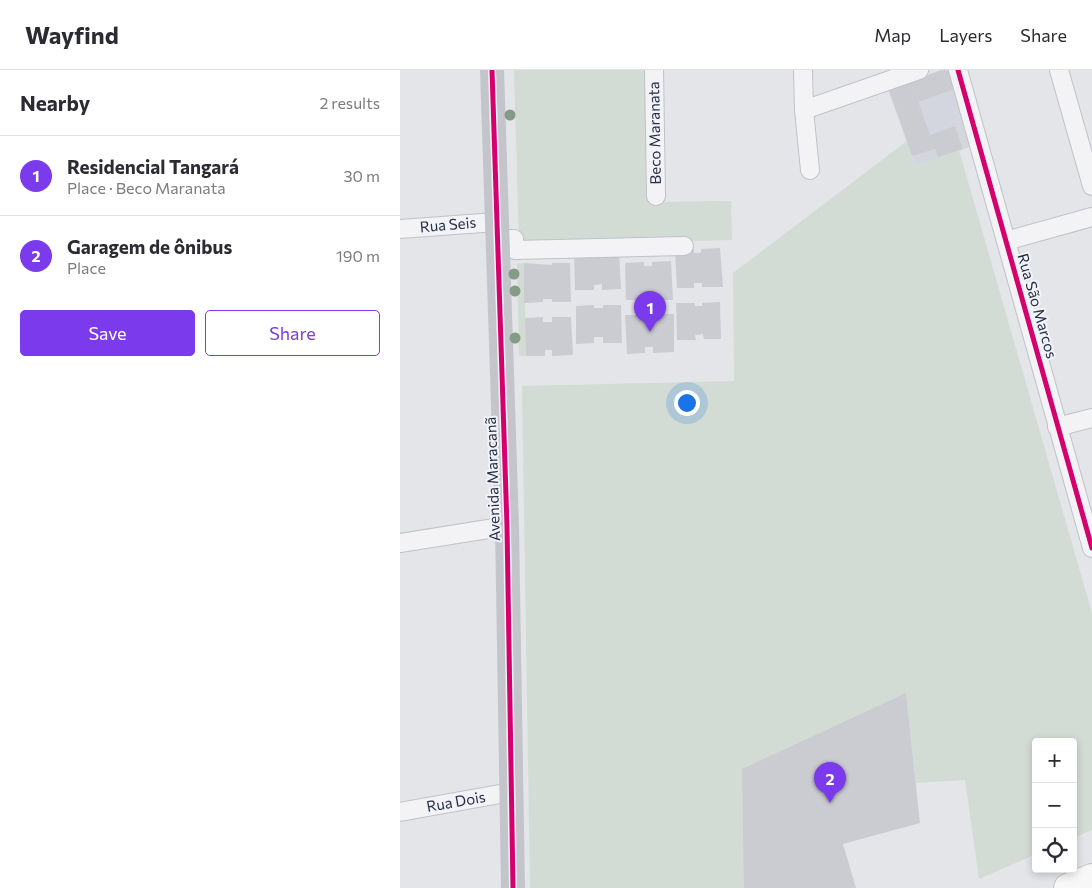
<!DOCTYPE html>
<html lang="en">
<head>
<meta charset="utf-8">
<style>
  :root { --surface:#fff; --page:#f7f7f7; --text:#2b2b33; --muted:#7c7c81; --line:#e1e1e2; --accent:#7c3aed }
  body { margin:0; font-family:Commissioner,sans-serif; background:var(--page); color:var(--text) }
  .controls { position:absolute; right:15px; bottom:15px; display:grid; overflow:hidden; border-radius:5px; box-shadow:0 2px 8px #0003 }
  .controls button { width:45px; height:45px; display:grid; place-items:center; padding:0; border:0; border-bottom:1px solid var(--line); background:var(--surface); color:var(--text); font:25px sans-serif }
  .you { position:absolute; left:286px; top:332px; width:18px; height:18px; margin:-12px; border:4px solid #fff; border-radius:50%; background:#1a73e8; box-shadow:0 0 0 8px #1a73e833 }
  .badge { display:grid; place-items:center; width:32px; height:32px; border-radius:50%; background:var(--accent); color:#fff; font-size:16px; font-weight:700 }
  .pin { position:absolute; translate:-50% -41px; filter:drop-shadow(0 1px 2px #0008) }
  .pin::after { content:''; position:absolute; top:26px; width:18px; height:15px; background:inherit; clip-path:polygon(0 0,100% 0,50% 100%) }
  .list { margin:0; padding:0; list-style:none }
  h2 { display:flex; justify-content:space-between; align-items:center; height:65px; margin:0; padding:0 20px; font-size:21px }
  h2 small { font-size:16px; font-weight:400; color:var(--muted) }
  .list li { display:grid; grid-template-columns:32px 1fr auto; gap:15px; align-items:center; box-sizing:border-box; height:80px; padding:0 20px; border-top:1px solid var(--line) }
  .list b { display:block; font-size:19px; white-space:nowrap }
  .list p { margin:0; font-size:16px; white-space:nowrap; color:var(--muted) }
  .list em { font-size:16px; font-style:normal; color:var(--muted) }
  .actions { display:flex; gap:10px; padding:15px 20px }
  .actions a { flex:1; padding:11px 0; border:1px solid var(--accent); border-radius:5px; text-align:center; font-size:18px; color:var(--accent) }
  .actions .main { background:var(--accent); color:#fff }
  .icon { flex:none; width:28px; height:28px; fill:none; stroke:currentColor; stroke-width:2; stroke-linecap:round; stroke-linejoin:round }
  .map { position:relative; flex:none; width:692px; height:818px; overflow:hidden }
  header { display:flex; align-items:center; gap:30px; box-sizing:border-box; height:70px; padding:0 25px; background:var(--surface); border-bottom:1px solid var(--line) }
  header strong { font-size:24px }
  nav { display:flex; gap:28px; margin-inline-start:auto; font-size:18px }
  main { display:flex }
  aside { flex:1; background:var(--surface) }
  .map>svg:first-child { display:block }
</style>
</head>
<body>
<header>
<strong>Wayfind</strong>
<nav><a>Map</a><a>Layers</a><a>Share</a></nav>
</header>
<main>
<aside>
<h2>Nearby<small>2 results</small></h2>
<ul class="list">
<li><span class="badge">1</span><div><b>Residencial Tangará</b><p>Place · Beco Maranata</p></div><em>30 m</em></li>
<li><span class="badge">2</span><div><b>Garagem de ônibus</b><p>Place</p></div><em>190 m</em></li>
</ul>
<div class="actions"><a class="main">Save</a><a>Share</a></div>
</aside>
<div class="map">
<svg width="692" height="818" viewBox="0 0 692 818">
  <rect width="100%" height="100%" fill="#e3e5e9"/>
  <path fill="#d3d6de" d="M540 0H551L572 76 516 96 488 20Z"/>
  <path fill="#d2dcd4" d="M114 0H248L250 132 331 131 332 170 119 175Z
    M507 71 516 96 559 80 692 543V760L673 768V672H636V784L579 809 565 710 516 713 506 624 344 818H130L122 316 334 311 333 203Z
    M124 193 126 286H119L117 194Z"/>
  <path fill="#caccd1" d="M542 0H549L554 19 519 32 515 22 530 65 555 56 563 79 538 87 535 79 512 86 489 20Z
    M320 178 323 217H302V213H294V218H277L275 180 294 179V183H301V179Z
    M219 181 221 219 202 220V214L194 215V220H175L174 182Z
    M271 191 273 230H252V225H245V230H226L225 193 244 192V196H252V192Z
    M124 193 152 195V193H170L171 232H152V229H143V232L124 233Z
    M320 232 321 269H304L303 264 295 265 296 270H277L276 233H295V236H302V233Z
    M194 235V238H203V235H221L222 273H203V267H194V273L176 274V236Z
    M252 244H274V282L253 283V277H245V283L227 284 225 245H245V247H252Z
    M143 247V252H152V247H171L173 285 152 286V280H145V286H126L125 248Z
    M506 623 520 753 443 774 456 818H344L342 699Z"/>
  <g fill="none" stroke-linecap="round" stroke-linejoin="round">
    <defs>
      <path id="street" d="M254 0 256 126
        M403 0 404 40 410 100
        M558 0 692 478
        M659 0 692 116
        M404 40 519 0
        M0 159 96 152
        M96 169H114L115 180 284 176
        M606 171 692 147
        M657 357 692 348
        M0 473 107 456
        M0 742 111 722"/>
      <path id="primary" d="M668 818 692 808"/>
    </defs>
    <use href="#street" stroke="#c0c2c7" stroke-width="20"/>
    <use href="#primary" stroke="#bfc2c7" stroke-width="30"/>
    <use href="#street" stroke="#f3f3f6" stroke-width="18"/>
    <path stroke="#c4c5ca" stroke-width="24" d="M92 0 107 456 113 818"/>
    <use href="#primary" stroke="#f7f7f7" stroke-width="28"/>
    <defs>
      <path id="cycleway" d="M92 0 107 456 113 818
        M558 0 692 478"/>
    </defs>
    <use href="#cycleway" stroke="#f1f3f8" stroke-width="8"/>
    <use href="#cycleway" stroke="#d6006c" stroke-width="5"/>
  </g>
  <g fill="#849c86">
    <circle cx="110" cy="45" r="5.5"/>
    <circle cx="114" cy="204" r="5.5"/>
    <circle cx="115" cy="221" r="5.5"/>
    <circle cx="115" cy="268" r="5.5"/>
  </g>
  <g text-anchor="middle" stroke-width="4" stroke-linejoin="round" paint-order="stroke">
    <g font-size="15" fill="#282e44" stroke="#f1f3f8">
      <text transform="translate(255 63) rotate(-91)" y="5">Beco Maranata</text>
      <text transform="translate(48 155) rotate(-5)" y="5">Rua Seis</text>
      <text transform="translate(637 236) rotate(74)" y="5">Rua São Marcos</text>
      <text transform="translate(93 409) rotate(-92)" y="5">Avenida Maracanã</text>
      <text transform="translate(56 732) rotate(-10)" y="5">Rua Dois</text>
    </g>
  </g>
</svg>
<div class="controls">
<button>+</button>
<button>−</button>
<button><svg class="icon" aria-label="locate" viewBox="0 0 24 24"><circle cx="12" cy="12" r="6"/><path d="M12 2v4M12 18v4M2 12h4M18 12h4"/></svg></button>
</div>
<div class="you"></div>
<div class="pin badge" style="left:250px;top:262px">1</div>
<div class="pin badge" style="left:430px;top:733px">2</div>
</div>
</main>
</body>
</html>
